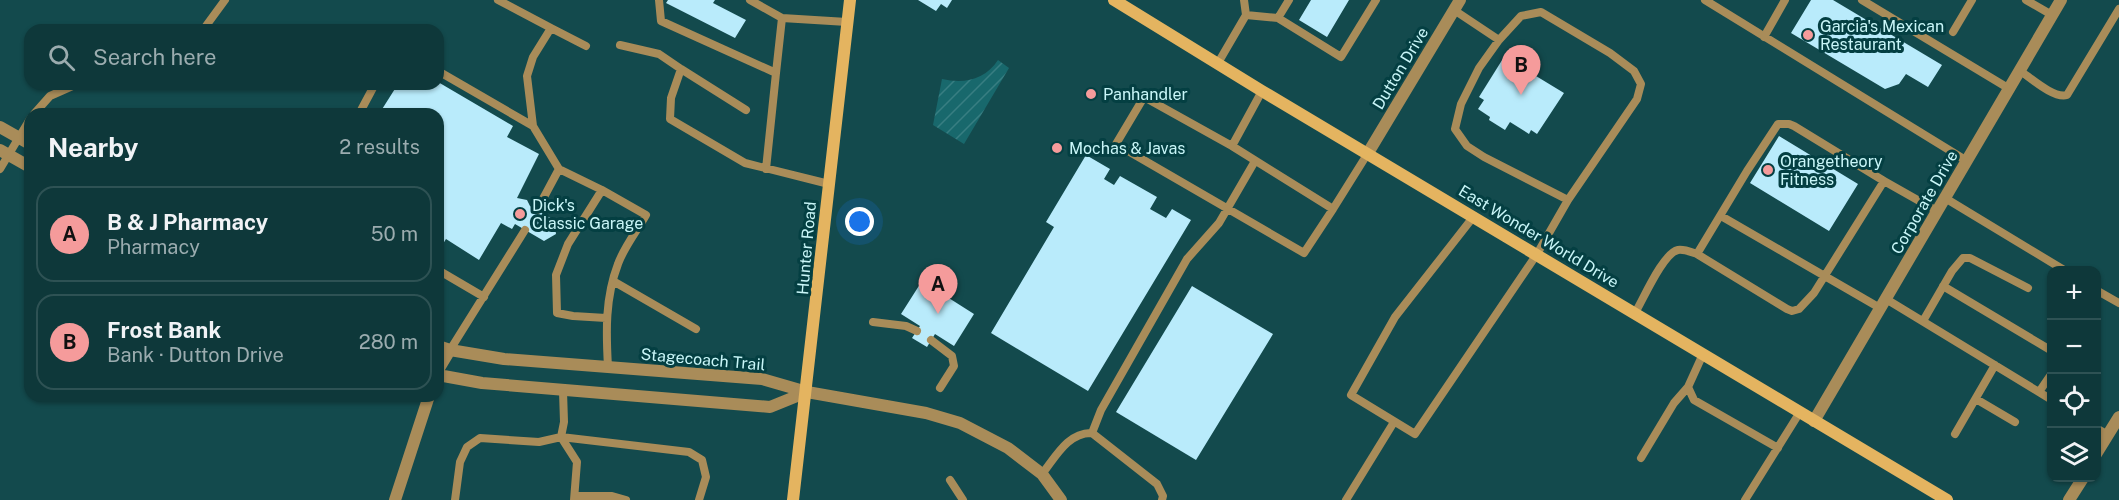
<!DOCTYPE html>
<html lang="en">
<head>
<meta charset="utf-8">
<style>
  :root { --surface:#0e383a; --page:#173f42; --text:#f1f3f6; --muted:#9bacaf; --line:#2e5254; --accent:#f59b9b }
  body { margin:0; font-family:"Public Sans",sans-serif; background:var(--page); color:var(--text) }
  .controls { position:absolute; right:18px; bottom:18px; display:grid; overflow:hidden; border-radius:12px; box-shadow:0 2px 4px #0004 }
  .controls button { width:54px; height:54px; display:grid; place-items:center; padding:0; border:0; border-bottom:2px solid var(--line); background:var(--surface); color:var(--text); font:30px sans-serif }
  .you { position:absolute; left:860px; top:222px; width:21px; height:21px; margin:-15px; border:4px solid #fff; border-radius:50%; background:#1a73e8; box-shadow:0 0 0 9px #1a73e833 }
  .badge { display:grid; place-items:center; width:39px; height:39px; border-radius:50%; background:var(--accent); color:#111; font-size:20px; font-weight:700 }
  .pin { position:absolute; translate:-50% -50px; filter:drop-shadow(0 2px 3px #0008) }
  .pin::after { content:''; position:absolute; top:32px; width:21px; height:18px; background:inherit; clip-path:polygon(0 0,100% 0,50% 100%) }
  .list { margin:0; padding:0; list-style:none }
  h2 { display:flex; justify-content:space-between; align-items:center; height:78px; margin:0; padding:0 24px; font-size:26px }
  h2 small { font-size:20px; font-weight:400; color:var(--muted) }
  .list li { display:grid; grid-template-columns:39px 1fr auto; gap:18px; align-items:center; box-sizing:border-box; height:96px; margin:0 12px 12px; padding:0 12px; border:2px solid var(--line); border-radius:18px }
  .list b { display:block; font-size:22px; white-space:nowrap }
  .list p { margin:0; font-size:20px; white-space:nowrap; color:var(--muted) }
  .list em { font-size:20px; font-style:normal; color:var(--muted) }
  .icon { flex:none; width:33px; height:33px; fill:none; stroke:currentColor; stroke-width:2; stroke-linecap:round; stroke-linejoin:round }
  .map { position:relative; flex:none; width:2119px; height:500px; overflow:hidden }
  .search { position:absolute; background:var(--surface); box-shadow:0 2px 4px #0004; left:24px; top:24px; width:420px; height:66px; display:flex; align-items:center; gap:15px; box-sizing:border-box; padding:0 21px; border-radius:18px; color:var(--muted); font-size:22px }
  .panel { position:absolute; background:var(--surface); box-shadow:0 2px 4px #0004; left:24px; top:108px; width:420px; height:294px; border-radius:18px }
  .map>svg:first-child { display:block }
</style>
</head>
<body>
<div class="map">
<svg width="2119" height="500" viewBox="0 0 2119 500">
  <defs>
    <pattern id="garden-furrows" width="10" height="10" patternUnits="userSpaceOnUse" patternTransform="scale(1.5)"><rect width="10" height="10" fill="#18686c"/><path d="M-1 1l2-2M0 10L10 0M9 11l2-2" fill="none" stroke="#387e82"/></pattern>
  </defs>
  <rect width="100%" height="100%" fill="#134a4d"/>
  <path fill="url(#garden-furrows)" d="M998 60 1009 68 964 144 933 125 942 79C964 84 985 80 998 60Z"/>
  <path fill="#b9ebfb" d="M668 0H715L713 3 746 20 735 38 666 3Z
    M918 0H952L947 8 941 4 936 11Z
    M1311 0H1349L1327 37 1299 20Z
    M1811 0H1833L1942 65 1928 87 1906 74 1899 84 1885 89 1791 33Z
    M1518 55 1540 69 1536 76 1564 93 1537 134 1531 130 1529 134 1510 122 1505 130 1489 120 1490 117 1478 109 1484 100 1479 97 1504 57 1513 62Z
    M438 82 513 126 507 137 539 154 517 198 527 200 530 206 554 220 556 234 544 241 515 224 512 229 501 223 479 260 446 239 438 252V114H379L398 84H418L424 87 426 84H438Z
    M1779 136 1858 184 1829 231 1750 183Z
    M1086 155 1110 169 1104 179 1114 185 1120 176 1157 197 1150 209 1166 218 1172 209 1191 220 1088 391 991 333 1054 227 1046 222Z
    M922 281 974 314 954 346 935 334 927 347 912 338 920 326 901 314Z
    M1192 286 1273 334 1196 460 1116 412Z"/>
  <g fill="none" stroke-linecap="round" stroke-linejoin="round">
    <path stroke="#a98c59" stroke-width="8" d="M498 0 551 28 533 57 527 76 533 126 559 169 602 190 646 215C637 231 624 247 618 264 605 298 606 332 608 367
      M659 0 661 21 776 73 766 169
      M750 0 782 18 847 22
      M1705 0 1967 161
      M1862 0 2008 88
      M2026 0 2052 15
      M1454 10 1499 40
      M1541 12 1610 53 1634 71 1641 84 1637 99 1568 200 1484 157 1467 146 1455 129 1461 104 1479 68 1499 40 1521 16Z
      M1246 15 1278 18 1341 57 1376 0
      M1278 18 1289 0
      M551 28 586 46
      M203 30 225 0
      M1953 32 1972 0
      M1764 37 1785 0
      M620 45 659 54 681 69 671 98 670 119 745 163 829 184
      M1218 63 1246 15 1244 0
      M681 69 746 110
      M2019 70C2031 78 2054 99 2067 95L2119 9
      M438 71 533 126
      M776 73 782 18
      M1262 91 1232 146 1333 209 1368 153
      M34 114 50 96 77 84
      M359 114 375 84
      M1232 146 1144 97 1116 144 1304 253 1333 209
      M0 169 30 119
      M1884 181 1937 211
      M602 190 568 244 556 275 557 313 573 316 606 318
      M1945 198 2064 270
      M537 210 559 169
      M1474 216 1395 317 1351 395 1415 434 1537 254 1568 200
      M1721 216 1880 308
      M438 270 484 297
      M613 281 696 329
      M1943 286 2052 351
      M2096 290 2119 303
      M1886 299 2052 400
      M1635 313C1643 300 1663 253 1678 250 1684 249 1691 252 1697 254L1787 309 1792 311 1799 309 1814 293 1884 181 1794 126 1789 124H1778L1747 171 1697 254
      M1923 321 1952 271 1963 258H1970L2028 288
      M873 322 906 326 917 331
      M931 340 952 356 954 366 940 388
      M450 350 525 230
      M1703 354 1688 387 1694 400 1778 448
      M2039 392 2052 373
      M1976 399 2015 422
      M2096 428 2108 435
      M1092 433 1101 410 1187 259 1219 223 1255 161
      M1955 434 1995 365
      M561 437 689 452 702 460 706 477 699 500
      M561 437 577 462 574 500
      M1641 458 1674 403 1688 387
      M1042 474C1055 458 1068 432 1092 433L1157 484 1163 496 1162 500
      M950 480 963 500
      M575 496H612L626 500
      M455 500 460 462 467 447 480 438 539 442 561 437 564 422 563 391
      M1346 500 1394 422
      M1745 500 1800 412"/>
    <path stroke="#a98c59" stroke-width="12" d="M0 127 30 144
      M0 150 30 167
      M1368 153 1460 0
      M438 346 450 350 504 359 762 379 807 392 926 413 960 423 1008 448 1042 474 1061 500
      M438 370 450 350
      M438 375 482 383 770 407 807 392
      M1814 421 2061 0
      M2096 454 2119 417
      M395 500 429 396
      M2069 500 2083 478"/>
    <path stroke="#e4b460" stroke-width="12" d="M1114 0 1262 91 1947 500
      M793 500 850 0"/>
  </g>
  <g fill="#f59b9b" stroke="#043f42" stroke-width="2">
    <circle cx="1808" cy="35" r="6"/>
    <circle cx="1091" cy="94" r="6"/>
    <circle cx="1057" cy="148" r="6"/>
    <circle cx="1768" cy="170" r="6"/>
    <circle cx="520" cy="214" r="6"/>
  </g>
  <g text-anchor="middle" stroke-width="6" stroke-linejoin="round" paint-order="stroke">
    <g font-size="16" fill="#c9f6f8" stroke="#043f42" text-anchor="start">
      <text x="1820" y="32">Garcia's Mexican<tspan x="1820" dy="18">Restaurant</tspan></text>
      <text x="1103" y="100">Panhandler</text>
      <text x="1069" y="154">Mochas &amp; Javas</text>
      <text x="1780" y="167">Orangetheory<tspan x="1780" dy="18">Fitness</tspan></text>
      <text x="532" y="211">Dick's<tspan x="532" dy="18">Classic Garage</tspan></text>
    </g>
    <g font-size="16" fill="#c9f6f8" stroke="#043f42">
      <text transform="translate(1400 68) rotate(-59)" y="6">Dutton Drive</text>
      <text transform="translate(1924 202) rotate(-60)" y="6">Corporate Drive</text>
      <text transform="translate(1539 236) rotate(31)" y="6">East Wonder World Drive</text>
      <text transform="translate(806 248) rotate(-85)" y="6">Hunter Road</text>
      <text transform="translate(703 359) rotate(5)" y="6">Stagecoach Trail</text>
    </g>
  </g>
</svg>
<div class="controls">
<button>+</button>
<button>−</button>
<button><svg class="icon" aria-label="locate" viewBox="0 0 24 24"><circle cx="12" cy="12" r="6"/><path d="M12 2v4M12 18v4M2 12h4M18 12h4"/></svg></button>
<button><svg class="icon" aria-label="layers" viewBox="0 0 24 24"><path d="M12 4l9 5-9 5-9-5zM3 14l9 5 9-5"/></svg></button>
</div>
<div class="you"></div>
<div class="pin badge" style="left:938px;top:314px">A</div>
<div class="pin badge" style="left:1521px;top:95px">B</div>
<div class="search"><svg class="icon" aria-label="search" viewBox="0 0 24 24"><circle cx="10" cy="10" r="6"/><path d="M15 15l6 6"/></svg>Search here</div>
<section class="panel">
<h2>Nearby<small>2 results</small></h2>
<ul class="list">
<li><span class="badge">A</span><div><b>B &amp; J Pharmacy</b><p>Pharmacy</p></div><em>50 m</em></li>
<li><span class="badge">B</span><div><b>Frost Bank</b><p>Bank · Dutton Drive</p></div><em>280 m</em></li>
</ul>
</section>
</div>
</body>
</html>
